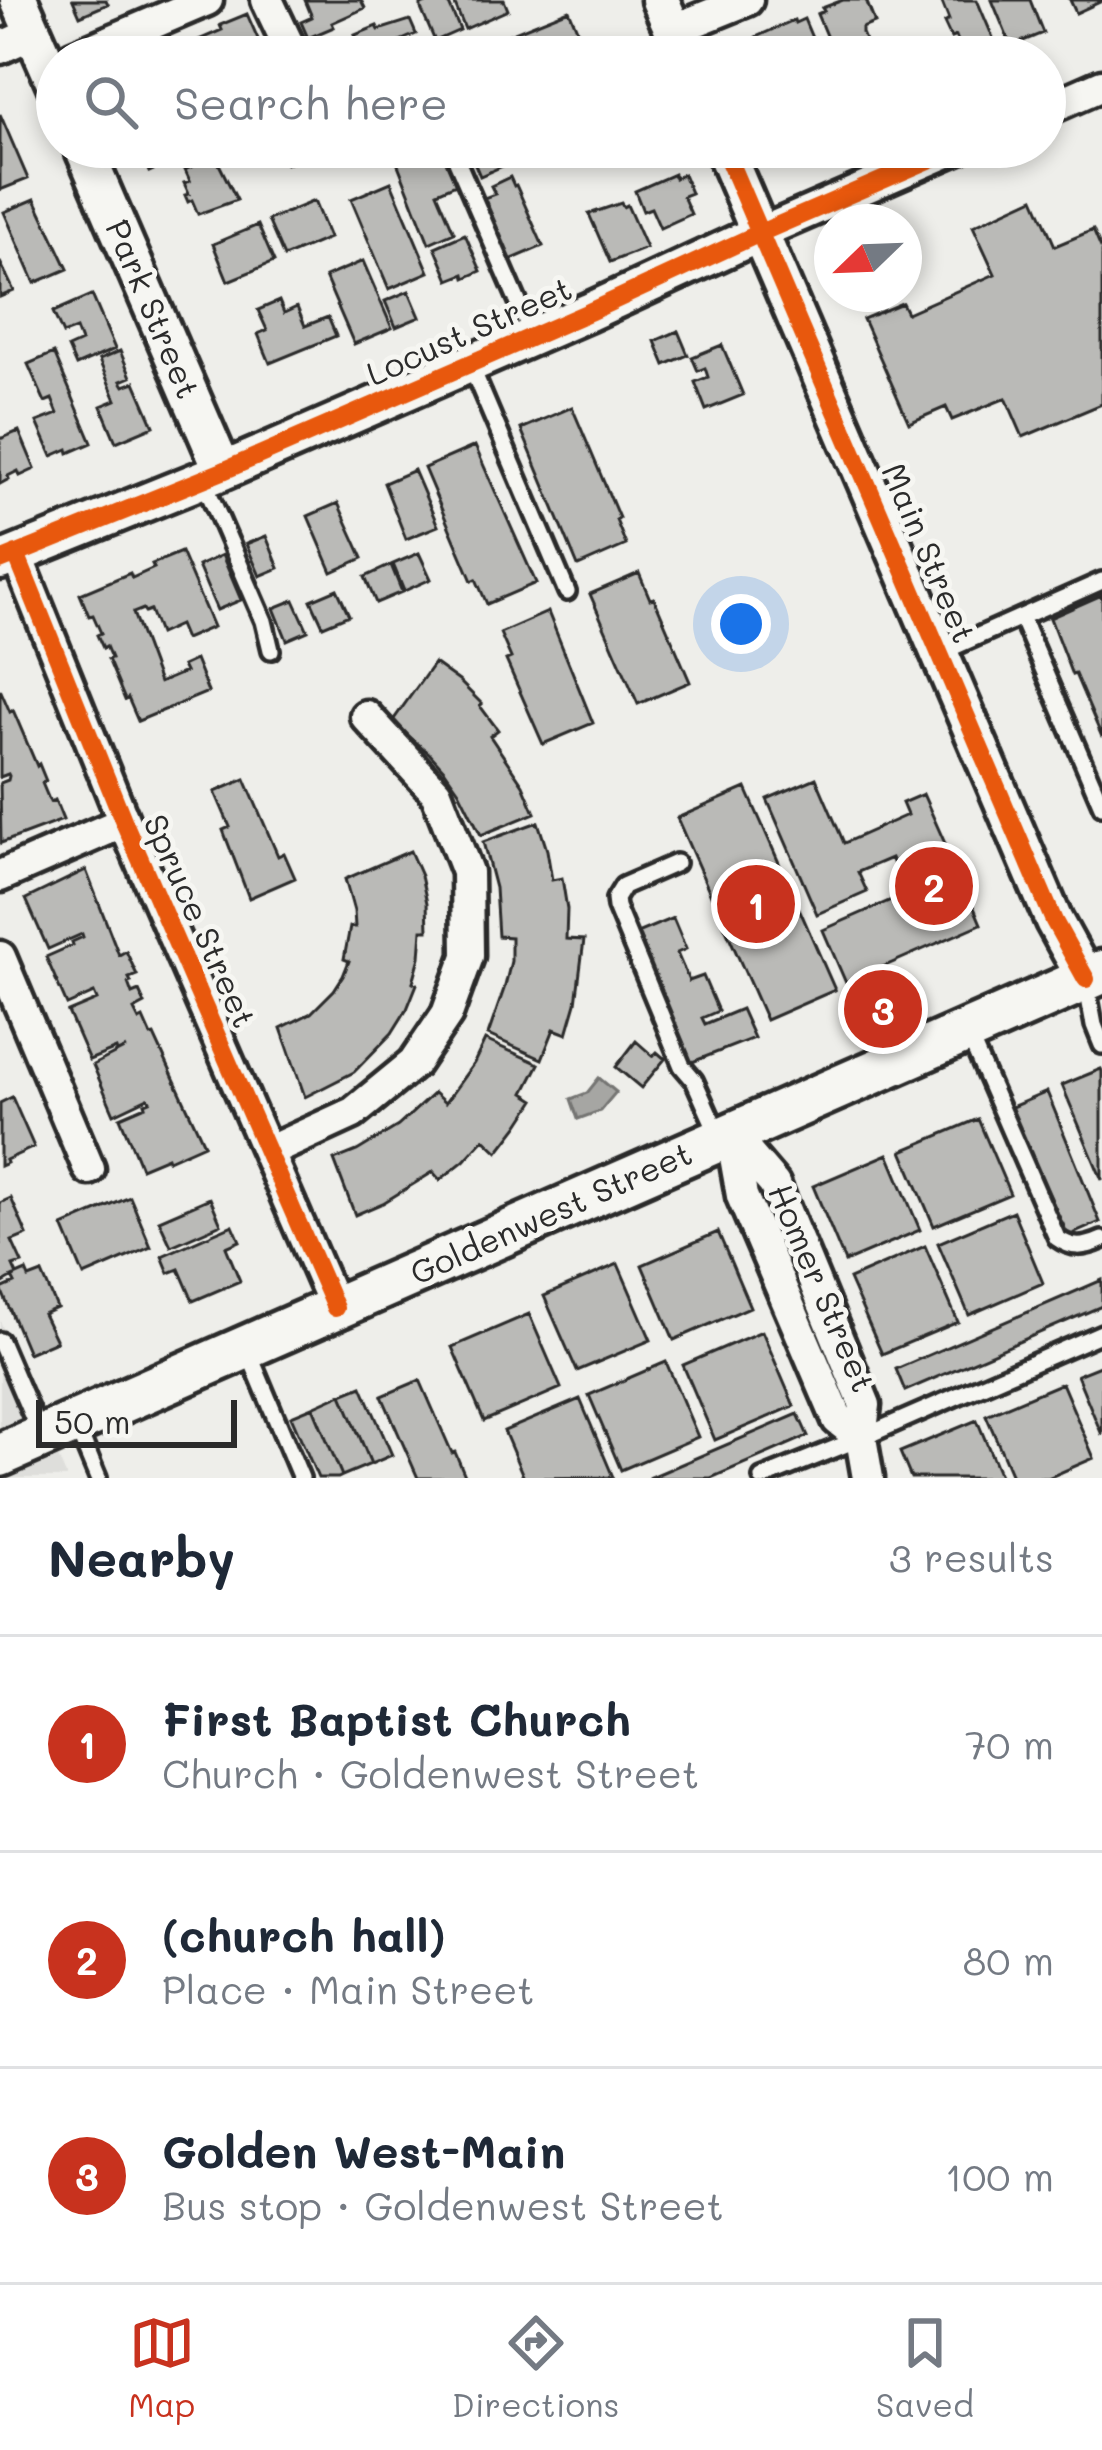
<!DOCTYPE html>
<html lang="en">
<head>
<meta charset="utf-8">
<style>
  :root { --surface:#fff; --page:#f6f6f7; --text:#1f2937; --muted:#747a83; --line:#e0e1e3; --accent:#c8321e }
  body { margin:0; font-family:Mali,sans-serif; background:var(--page); color:var(--text) }
  .compass { position:absolute; left:814px; top:204px; width:108px; height:108px; border-radius:50%; background:var(--surface); box-shadow:0 6px 18px #0003; rotate:247deg }
  .scale { position:absolute; left:36px; bottom:30px; width:201px; box-sizing:border-box; padding-left:12px; border:6px solid #2b2b2b; border-top:0; font-size:33px; line-height:42px; white-space:nowrap; color:#2b2b2b; -webkit-text-stroke:9px #f6f6f2; paint-order:stroke }
  .you { position:absolute; left:741px; top:624px; width:42px; height:42px; margin:-30px; border:9px solid #fff; border-radius:50%; background:#1a73e8; box-shadow:0 0 0 18px #1a73e833 }
  .badge { display:grid; place-items:center; width:78px; height:78px; border-radius:50%; background:var(--accent); color:#fff; font-size:39px; font-weight:700 }
  .pin { position:absolute; translate:-50% -50%; border:6px solid #fff; box-shadow:0 3px 12px #0006 }
  .list { margin:0; padding:0; list-style:none }
  h2 { display:flex; justify-content:space-between; align-items:center; height:156px; margin:0; padding:0 48px; font-size:51px }
  h2 small { font-size:39px; font-weight:400; color:var(--muted) }
  .list li { display:grid; grid-template-columns:78px 1fr auto; gap:36px; align-items:center; box-sizing:border-box; height:216px; padding:0 48px; border-top:3px solid var(--line) }
  .list b { display:block; font-size:45px; white-space:nowrap }
  .list p { margin:0; font-size:39px; white-space:nowrap; color:var(--muted) }
  .list em { font-size:39px; font-style:normal; color:var(--muted) }
  .icon { flex:none; width:66px; height:66px; fill:none; stroke:currentColor; stroke-width:2; stroke-linecap:round; stroke-linejoin:round }
  .map { position:relative; flex:none; width:1102px; height:1478px; overflow:hidden }
  .search { position:absolute; background:var(--surface); box-shadow:0 6px 18px #0003; left:36px; right:36px; top:36px; height:132px; display:flex; align-items:center; gap:30px; box-sizing:border-box; padding:0 42px; border-radius:66px; color:var(--muted); font-size:45px }
  .sheet { height:804px; background:var(--surface) }
  nav { display:flex; justify-content:space-around; align-items:center; box-sizing:border-box; height:168px; border-top:3px solid var(--line); background:var(--surface); font-size:33px; color:var(--muted) }
  nav a { display:grid; justify-items:center; gap:6px }
  nav .on { color:var(--accent) }
  .map>svg:first-child { display:block }
</style>
</head>
<body>
<div class="map">
<svg width="1102" height="1478" viewBox="0 0 1102 1478">
  <rect width="100%" height="100%" fill="#eeeeea"/>
  <filter id="ink" filterUnits="userSpaceOnUse"><feTurbulence type="fractalNoise" baseFrequency=".00833" numOctaves="2"/><feDisplacementMap in="SourceGraphic" scale="24" xChannelSelector="R" yChannelSelector="G"/><feConvolveMatrix kernelMatrix="1 2 1 2 8 2 1 2 1" color-interpolation-filters="sRGB"/></filter>
  <g filter="url(#ink)">
    <path fill="#dededb" d="M0 1321 67 1478H0Z"/>
    <path fill="#a6a6a3" stroke="#757573" stroke-width="3" d="M599 1078 616 1092 600 1111 578 1119 571 1099 587 1093Z"/>
    <path fill="#babab7" stroke="#2b2b2b" stroke-width="3" d="M73 0H106L108 4 80 16Z
      M305 0H361L365 8 332 23 334 27 308 38 301 22 312 17Z
      M434 0H447L460 30 435 41 421 9V5Z
      M453 0H504L508 10 465 29Z
      M843 0H866L875 23 862 28V33L871 54 875 53 877 57H835L817 14 824 11 822 8Z
      M941 0H977L999 52 988 57H964L956 36 951 38 944 23 949 20Z
      M992 0H1030L1043 33 1011 46Z
      M1070 0H1102V1L1076 13Z
      M569 10 585 48 563 57H497L490 42Z
      M247 14 258 39 245 45 250 57H192L187 45 222 30 220 25Z
      M804 19 820 57H764L756 37 794 20 795 23Z
      M410 20 416 34 400 41 407 56 365 57 355 35 377 26 379 30Z
      M0 114 28 179 0 190Z
      M148 147H206L149 172 141 154 150 151Z
      M278 147H350L321 159 317 150 286 164Z
      M391 147H440L456 184 437 192 454 232 429 243Z
      M462 147 500 148 507 164 480 176 470 153 466 155Z
      M215 156 237 200 198 214 192 200 188 202 185 195 189 194 184 183 190 181 185 170Z
      M674 174 675 178 683 174 691 193 683 196 691 214 660 228 651 208 643 211 635 191Z
      M510 177 514 186 516 185 543 246 508 261 481 199 495 194 491 186Z
      M391 182 429 272 389 289 351 199Z
      M1034 198 1055 246 1093 230 1102 251V404L1023 437 1006 398 952 420 946 407 909 423 863 319 902 303 907 313 995 274 973 226Z
      M35 199 68 269 35 283 4 212Z
      M314 201 329 238 284 257 268 220Z
      M621 203 623 207 627 205 646 248 610 262 589 214Z
      M258 225 274 262 228 281 213 244Z
      M465 234 481 271 465 278 464 274 449 280 435 247Z
      M363 261 392 328 354 344 325 277Z
      M0 262 14 291 0 297Z
      M409 291 420 317 396 327 385 301Z
      M92 295 115 349 76 366 68 348 81 342 76 329 63 334 53 312Z
      M279 301 284 313 297 307 305 326 328 317 336 336 270 363 258 334 267 330 258 310Z
      M678 331 688 355 665 365 655 341Z
      M722 345 743 395 706 410 695 382 708 377 705 368 698 371 692 357Z
      M120 351 131 377 121 381 124 386 135 382 154 426 116 442 101 406 116 400 99 360Z
      M54 353 92 443 69 453 68 449 52 456 37 422 58 414 52 399 45 402 28 364Z
      M572 407 619 518 616 520 626 545 578 566 521 429Z
      M19 431 35 469 20 476 18 471 8 476 9 479 0 484V439Z
      M475 446 536 583 487 604 476 579 472 581 424 468Z
      M414 470 438 526 406 539 384 483Z
      M338 503 363 558 332 572 308 516Z
      M266 536 279 568 260 576 246 544Z
      M181 552 213 627 185 639 179 625 159 634 150 610 145 612 143 609 133 613 159 683 185 672 182 666 195 660 208 692 138 721 128 698 125 700 108 659 111 658 106 646 103 648 97 635 101 633 93 615 89 616 80 594 130 573 132 578 154 568 152 564Z
      M419 553 431 579 404 591 393 564Z
      M222 555 241 600 217 610 198 566Z
      M391 565 402 592 376 603 365 577Z
      M639 573 650 599 654 598 690 682 638 704 590 594Z
      M337 589 349 615 323 626 311 600Z
      M1102 595V737L1075 674 1072 675 1050 618Z
      M294 600 308 631 287 640 274 608Z
      M548 612 593 723 543 744 506 660 511 658 500 633Z
      M434 663 459 681 482 704 480 706 498 730 490 736 523 785 535 813 481 835 459 791 445 771 429 753 392 722Z
      M0 689 10 712 13 710 37 766 39 764 46 781 42 783 50 802 55 800 63 820 1 843 0 783 8 780 9 776 8 774 0 777Z
      M816 778 844 843 907 815 902 803 923 794 947 848 926 857 936 879 958 870 981 924 846 983 823 930 907 893 891 858 858 872 867 892 817 914 767 799Z
      M245 779 278 856 284 853 295 878 249 898 223 830 230 827 215 792Z
      M746 788 835 990 766 1020 677 818Z
      M538 822 547 850 552 880 562 878 567 909 566 939 584 940 576 1003 567 1034 554 1029 542 1059 488 1035 505 986 511 961V937L498 936 495 888 483 842Z
      M410 851 421 876 427 903 428 930H422L420 957 413 982 417 984 407 1009 392 1033 354 1072 305 1097 281 1028 311 1013 334 990 343 976 349 961 344 959 350 927H355L354 911 345 879Z
      M86 870 119 955 126 951 137 975 129 978 131 982 128 983 132 994 139 991 145 1004 134 1010 139 1020 143 1018 151 1036 154 1035 204 1144 168 1160 167 1157 141 1168 120 1117 146 1106 145 1103 150 1101 148 1098 114 1114 93 1065 126 1048 117 1052 116 1049 89 1060 68 1012 97 1000 94 993 67 1005 46 957 73 945 72 942 83 937 82 934 48 949 26 899Z
      M673 918 686 949 677 953 689 981 703 976 718 1011 702 1018 705 1024 741 1009 754 1038 687 1064 632 935Z
      M485 1040 539 1064 524 1093 535 1100 518 1126 498 1152 484 1139 464 1161 440 1180 433 1172 383 1203 355 1215 334 1160 357 1151 398 1126 434 1093 445 1103 474 1063Z
      M636 1041 653 1056 657 1052 665 1059 641 1088 616 1067Z
      M1101 1069 1102 1071V1180L1062 1085Z
      M1047 1092 1100 1222 1068 1236 1063 1224 1060 1227 1009 1108Z
      M1047 1092 1100 1222 1068 1236 1009 1108Z
      M12 1097 34 1147 6 1160 7 1163 0 1166V1103Z
      M978 1119 1010 1194 934 1226 902 1151Z
      M888 1154 920 1230 845 1262 813 1186Z
      M130 1197 151 1247 84 1276 63 1226Z
      M11 1198 27 1235 12 1241 22 1263 13 1266 17 1275 0 1285V1203Z
      M210 1198 221 1224 171 1246 159 1220Z
      M1013 1211 1043 1283 969 1315 938 1243Z
      M233 1225 240 1241 226 1247 240 1281 193 1301 179 1269 169 1273 162 1256Z
      M718 1232 750 1307 674 1340 642 1265Z
      M925 1246 958 1322 882 1354 849 1279Z
      M618 1264 651 1340 577 1371 544 1296Z
      M26 1271 29 1278 42 1273 57 1308 43 1314 56 1341 28 1353 1 1289 15 1283 12 1277Z
      M1102 1280V1306L905 1391 896 1369Z
      M529 1314 561 1388 484 1421 452 1347Z
      M762 1331 794 1406 715 1440 683 1365Z
      M666 1362 698 1437 621 1470 589 1395Z
      M1102 1365V1435L1077 1375Z
      M420 1380 452 1453 455 1452 466 1478H418L382 1396Z
      M1062 1383 1094 1458 1048 1478H1013L986 1415Z
      M362 1386 392 1455 371 1464 342 1394Z
      M342 1394 371 1464 342 1476 313 1407Z
      M580 1399 613 1477 524 1478 504 1431Z
      M313 1407 342 1476 338 1478H318L291 1416Z
      M798 1414 808 1436 711 1478H649Z
      M977 1420 1001 1478H911L900 1452Z"/>
    <g fill="none" stroke-linecap="round" stroke-linejoin="round">
      <defs>
        <path id="service" d="M457 161 532 334
          M470 364 567 592
          M204 482 264 621 271 650
          M1102 581 1021 617 1102 806
          M940 653 1021 617
          M676 863 623 886 615 899 616 907 682 1066 694 1080 719 1136
          M1086 982 1094 1025 1102 1045
          M968 1034 1057 1238C1072 1249 1084 1248 1102 1240
          M0 1341 40 1434
          M247 1349 301 1478
          M76 1425 98 1478
          M762 1478 861 1438 1102 1333"/>
        <path id="minor" d="M267 0 294 57
          M673 30 747 0
          M0 48 33 33
          M73 57 207 0
          M1045 110 1102 85
          M760 233 959 147
          M16 554 124 822 335 1308
          M0 876 124 822
          M0 957 89 1169
          M731 1134 774 1184 865 1405 861 1438 868 1478
          M731 1134 742 1196 838 1420 861 1438
          M268 1152 353 1113 414 1063 447 1014 468 956 467 872 436 792 366 716"/>
        <path id="tertiary" d="M19 0 57 87
          M660 0 685 57
          M83 147 223 471
          M723 147 1054 921 1086 979
          M0 561 223 471 589 312 760 233"/>
        <path id="secondary" d="M0 1455 1102 972"/>
      </defs>
      <use href="#service" stroke="#2b2b2b" stroke-width="24"/>
      <use href="#minor" stroke="#2b2b2b" stroke-width="39"/>
      <use href="#tertiary" stroke="#2b2b2b" stroke-width="45"/>
      <use href="#secondary" stroke="#2b2b2b" stroke-width="51"/>
      <use href="#service" stroke="#f6f6f2" stroke-width="15"/>
      <use href="#minor" stroke="#f6f6f2" stroke-width="30"/>
      <use href="#tertiary" stroke="#f6f6f2" stroke-width="36"/>
      <use href="#secondary" stroke="#f6f6f2" stroke-width="42"/>
      <defs>
        <path id="cycleway" d="M723 147 1054 921 1086 979
          M16 554 124 822 335 1308
          M0 561 223 471 589 312 760 233 959 147"/>
      </defs>
      <use href="#cycleway" stroke="#f6f6f2" stroke-width="26"/>
      <use href="#cycleway" stroke="#e8590c" stroke-width="18"/>
    </g>
  </g>
  <g text-anchor="middle" stroke-width="10" stroke-linejoin="round" paint-order="stroke">
    <g font-size="33" fill="#2b2b2b" stroke="#f6f6f2">
      <text transform="translate(153 309) rotate(67)" y="12">Park Street</text>
      <text transform="translate(469 331) rotate(-24)" y="12">Locust Street</text>
      <text transform="translate(929 553) rotate(67)" y="12">Main Street</text>
      <text transform="translate(200 921) rotate(66)" y="12">Spruce Street</text>
      <text transform="translate(551 1213) rotate(-24)" y="12">Goldenwest Street</text>
      <text transform="translate(822 1288) rotate(67)" y="12">Homer Street</text>
    </g>
  </g>
</svg>
<svg class="compass" viewBox="-18 -18 36 36"><path d="M0-13l5 13h-10z" fill="#e53935"/><path d="M0 13l5-13h-10z" fill="#747a83"/></svg>
<div class="scale">50 m</div>
<div class="you"></div>
<div class="pin badge" style="left:756px;top:904px">1</div>
<div class="pin badge" style="left:934px;top:886px">2</div>
<div class="pin badge" style="left:883px;top:1009px">3</div>
<div class="search"><svg class="icon" aria-label="search" viewBox="0 0 24 24"><circle cx="10" cy="10" r="6"/><path d="M15 15l6 6"/></svg>Search here</div>
</div>
<section class="sheet">
<h2>Nearby<small>3 results</small></h2>
<ul class="list">
<li><span class="badge">1</span><div><b>First Baptist Church</b><p>Church · Goldenwest Street</p></div><em>70 m</em></li>
<li><span class="badge">2</span><div><b>(church hall)</b><p>Place · Main Street</p></div><em>80 m</em></li>
<li><span class="badge">3</span><div><b>Golden West-Main</b><p>Bus stop · Goldenwest Street</p></div><em>100 m</em></li>
</ul>
</section>
<nav>
<a class="on"><svg class="icon" aria-label="map" viewBox="0 0 24 24"><path d="M3 6l6-2 6 2 6-2v14l-6 2-6-2-6 2zM9 4v14M15 6v14"/></svg>Map</a>
<a><svg class="icon" aria-label="directions" viewBox="0 0 24 24"><path d="M12 3l9 9-9 9-9-9zM9 14v-3h6M13 9l2 2-2 2"/></svg>Directions</a>
<a><svg class="icon" aria-label="saved" viewBox="0 0 24 24"><path d="M7 4h10v16l-5-4-5 4z"/></svg>Saved</a>
</nav>
</body>
</html>
